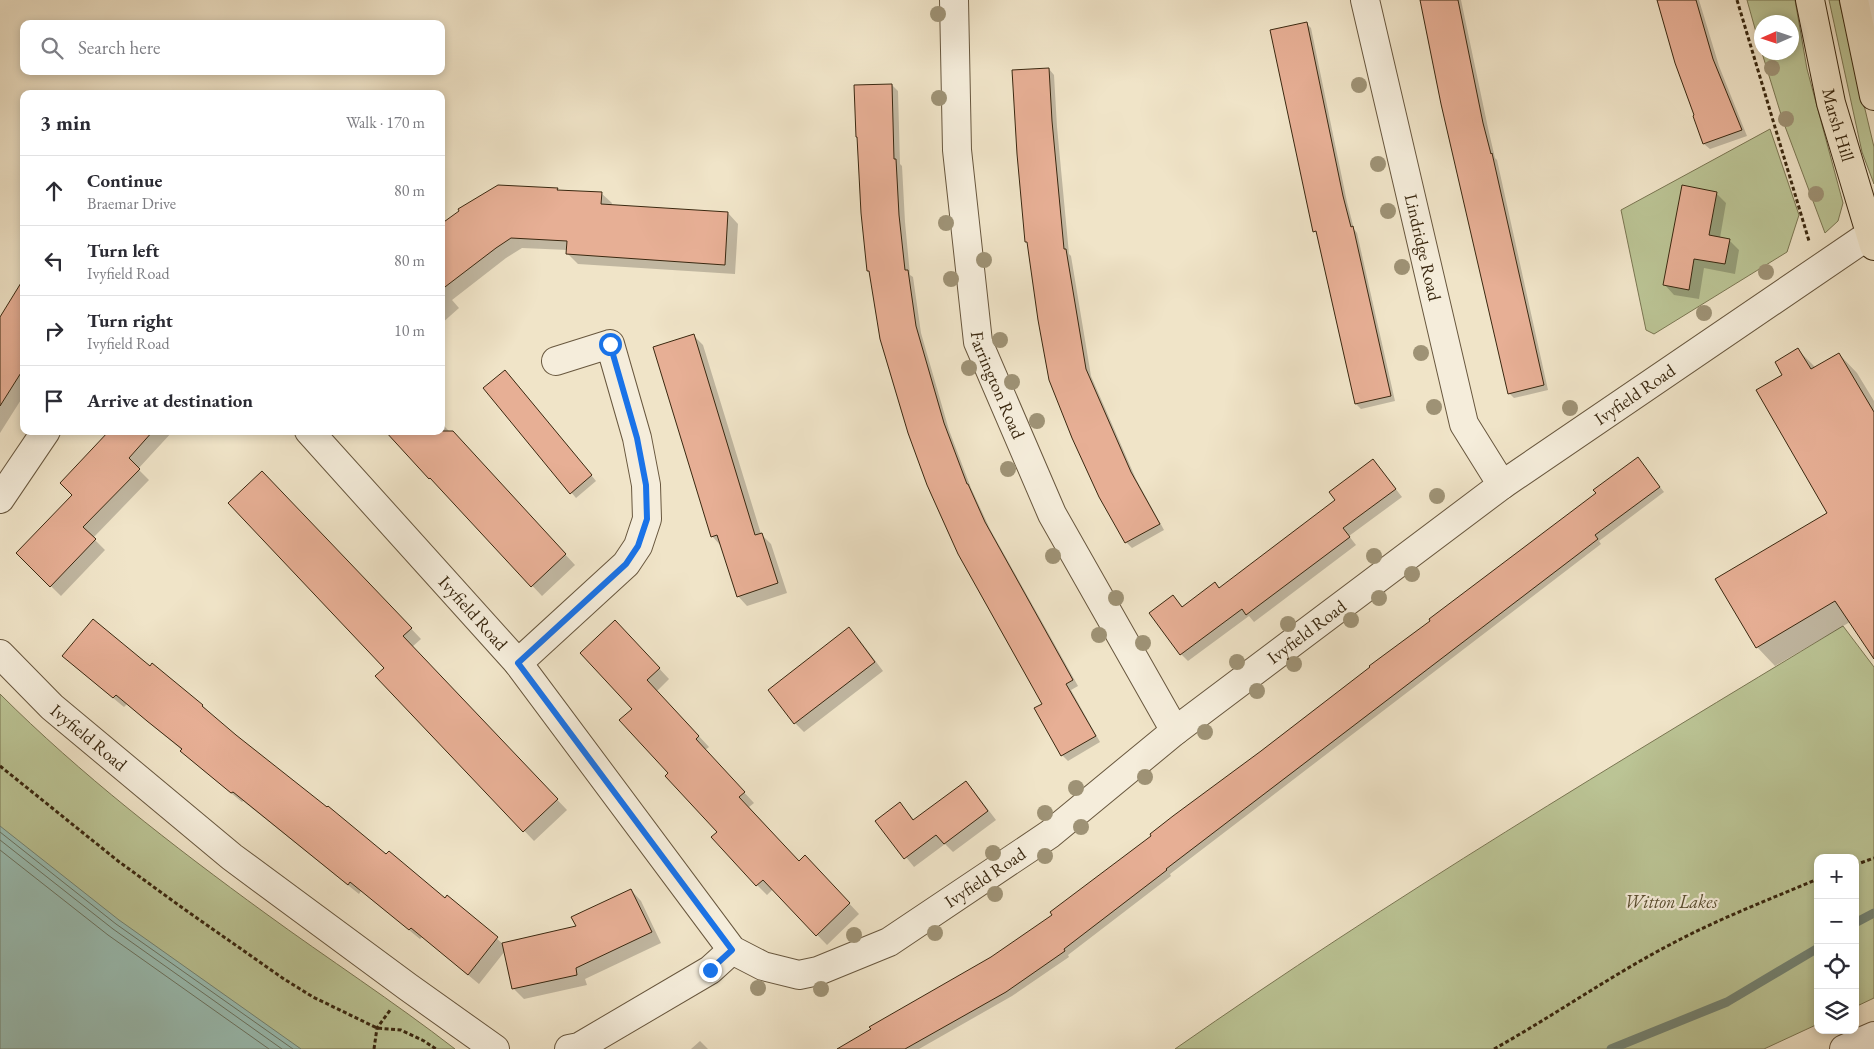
<!DOCTYPE html>
<html lang="en">
<head>
<meta charset="utf-8">
<style>
  :root { --surface:#fff; --page:#f2f2f3; --text:#2b2b33; --muted:#7c7c81; --line:#e1e1e2 }
  body { margin:0; font-family:"EB Garamond",serif; background:var(--page); color:var(--text) }
  .controls { position:absolute; right:15px; bottom:15px; display:grid; overflow:hidden; border-radius:10px; box-shadow:0 2px 8px #0003 }
  .controls button { width:45px; height:45px; display:grid; place-items:center; padding:0; border:0; border-bottom:1px solid var(--line); background:var(--surface); color:var(--text); font:25px sans-serif }
  .compass { position:absolute; left:1754px; top:15px; width:45px; height:45px; border-radius:50%; background:var(--surface); box-shadow:0 2px 8px #0003; rotate:267deg }
  .stop { position:absolute; width:15px; height:15px; margin:-11px; border:4px solid #1a73e8; border-radius:50%; background:#fff }
  .stop.end { background:#1a73e8; border-color:#fff; box-shadow:0 1px 5px #0008 }
  .list { margin:0; padding:0; list-style:none }
  h2 { display:flex; justify-content:space-between; align-items:center; height:65px; margin:0; padding:0 20px; font-size:21px }
  h2 small { font-size:16px; font-weight:400; color:var(--muted) }
  .list li { display:grid; grid-template-columns:32px 1fr auto; gap:15px; align-items:center; box-sizing:border-box; height:70px; padding:0 20px; border-top:1px solid var(--line) }
  .list b { display:block; font-size:19px; white-space:nowrap }
  .list p { margin:0; font-size:16px; white-space:nowrap; color:var(--muted) }
  .list em { font-size:16px; font-style:normal; color:var(--muted) }
  .icon { flex:none; width:28px; height:28px; fill:none; stroke:currentColor; stroke-width:2; stroke-linecap:round; stroke-linejoin:round }
  .map { position:relative; flex:none; width:1874px; height:1049px; overflow:hidden }
  .search { position:absolute; background:var(--surface); box-shadow:0 2px 8px #0003; left:20px; top:20px; width:425px; height:55px; display:flex; align-items:center; gap:12px; box-sizing:border-box; padding:0 18px; border-radius:10px; color:var(--muted); font-size:19px }
  .panel { position:absolute; background:var(--surface); box-shadow:0 2px 8px #0003; left:20px; top:90px; width:425px; height:345px; border-radius:10px }
  .map>svg:first-child { display:block }
</style>
</head>
<body>
<div class="map">
<svg width="1874" height="1049" viewBox="0 0 1874 1049">
  <rect width="100%" height="100%" fill="#f0e4c8"/>
  <filter id="stains"><feTurbulence type="fractalNoise" baseFrequency=".004" numOctaves="4"/><feColorMatrix values="0 0 0 0 .2 0 0 0 0 .09 0 0 0 0 .02 0 0 0 .5 -.17"/></filter>
  <radialGradient id="worn" r=".72"><stop offset=".6" stop-color="#630" stop-opacity="0"/><stop offset="1" stop-color="#630" stop-opacity=".3"/></radialGradient>
  <path fill="#bbc495" stroke="#7a7652" d="M1747 0H1795L1807 69 1843 203 1838 221 1825 233 1783 121 1762 53 1792 52V22H1762L1761 50Z
    M1829 0H1839L1874 147V184L1862 152Z
    M1770 129 1799 215 1787 252 1654 334 1646 330 1621 210Z
    M1843 626 1874 667V998L1855 1007V858H1818V1024L1764 1049H1175C1391 898 1618 762 1843 626Z
    M0 694C80 774 173 846 265 913 328 959 393 1001 455 1049H0Z"/>
  <path fill="#9abfb5" stroke="#748373" d="M0 826 119 920 301 1049H0Z"/>
  <path fill="#0003" d="M1421 0H1461L1488 128 1495 158 1497 160 1548 390 1514 398 1509 393Z
    M1658 0H1699L1719 66 1747 136 1710 149 1704 144Z
    M1306 23 1311 28 1347 202 1354 229 1357 233 1395 401 1361 409 1356 404 1318 235 1315 231Z
    M1049 69 1054 75 1057 127 1069 254 1071 256 1091 376 1136 479 1164 530 1132 548 1126 542 1050 380Z
    M892 85 898 91 900 164 902 166 905 222 910 275 913 277 921 333 949 430 971 488 990 529 1078 686 1071 690 1100 742 1068 761 1062 755 1043 704 881 339Z
    M557 189 560 192 601 193 612 203 611 206 728 213 738 224 735 274 578 264 567 253 568 250 522 248 506 258 452 300 459 308 441 324V226Z
    M1716 193 1726 203 1720 238 1729 240 1739 250 1735 274 1704 268 1699 299 1674 295 1664 284Z
    M24 281V395L0 433V319Z
    M693 335 703 345 761 534 771 544 787 593 747 606 738 596 721 546 712 536Z
    M1798 350 1816 368 1839 354 1857 373 1874 401V657L1850 622 1775 666 1757 647 1829 513 1784 375Z
    M510 376 596 481 576 498 485 389Z
    M441 423 482 464 575 565 542 596 386 431H441Z
    M111 431H173L138 469 149 480 93 538 105 550 61 596 17 553 74 495Z
    M1638 459 1664 492 1599 541 1601 544 1170 874 1171 876 1068 955 1069 957 1012 996 919 1049H840L992 958 1054 915 1262 752 1597 493Z
    M1373 460 1402 497 1349 536 1356 545 1254 622 1249 616 1188 661 1181 654 1173 597 1183 607 1220 589 1337 501Z
    M272 482 421 639 412 647 567 810 534 841 376 676 385 668Z
    M849 629 858 638 883 671 804 732 795 723Z
    M625 632 669 679 657 691 709 747 705 750 754 803 749 807 799 862 815 867 859 914 827 945 773 889 767 895 757 885 718 832 670 773 633 709Z
    M74 666 150 667 202 705 212 716 386 856 446 900 448 897 503 944 577 927 631 890 641 901 661 943 585 979 587 985 524 999 514 989 505 951 479 984 422 937 420 939 361 891 359 894 243 801 242 802 192 761 182 750 159 731 127 704 124 707Z
    M966 782 974 791 996 820 953 852 945 844 914 867 877 821 900 803 915 821Z
    M700 1041 708 1049H691Z"/>
  <g fill="none" stroke-linecap="round" stroke-linejoin="round">
    <path stroke="#6a7462" stroke-width="1" d="M0 832 116 924 293 1049
      M0 840 113 929 282 1049
      M0 850 108 935 269 1049"/>
    <path stroke="#748373" stroke-width="9" d="M1855 923 1874 913
      M1611 1049 1727 1002 1818 948"/>
  </g>
  <path fill="#e7af95" stroke="#3a2810" d="M1420 0H1458L1483 123 1491 154 1492 153 1544 385 1508 394 1441 104Z
    M1657 0H1696L1713 59 1742 130 1703 144 1693 116 1694 115 1675 63Z
    M1307 22 1343 196 1351 227 1353 226 1391 396 1355 404 1316 231 1313 232 1270 30Z
    M1049 68 1052 121 1064 249H1066L1086 369 1131 472 1160 524 1125 543 1099 497 1072 438 1049 380 1038 320 1027 242H1025L1017 154 1012 70Z
    M892 84 894 159H896L899 215 905 270H908L916 326 944 423 967 484H968L985 522 1073 680 1066 684 1096 736 1061 756 1034 708 1042 704 958 554 927 485 908 433 880 339 869 271H867L861 213 857 137H856L854 85Z
    M498 185 558 188 557 190 602 192 601 204 728 212 725 265 566 254 567 241 511 238 496 248 441 290V224L459 211 458 209Z
    M1682 185 1717 192 1709 235 1730 239 1725 264 1694 259 1689 290 1663 285Z
    M24 278V368L0 406V317Z
    M694 334 755 535 762 533 778 583 737 597 717 535 711 537 653 347Z
    M1798 348 1811 369 1839 353 1874 412V659L1835 601 1756 648 1715 579 1827 513 1756 390 1782 375 1775 362Z
    M505 370 592 475 570 494 483 388Z
    M109 431H153L129 458 140 469 83 527 96 539 50 587 16 553 72 495 60 483Z
    M385 431H453L566 554 531 587 430 478 429 479Z
    M1638 457 1660 487 1595 535 1598 539 1166 869 1167 870 1064 949 1065 951 1006 992 905 1049H837L871 1029 869 1027 991 957 1052 915 1050 912 1151 836 1150 834 1173 816 1261 751 1370 667 1369 666 1430 621 1429 619 1596 493 1593 490Z
    M1373 459 1396 489 1343 528 1350 537 1246 615 1242 609 1180 655 1149 613 1173 595 1182 607 1215 582 1219 588 1335 500 1329 492Z
    M262 471 412 628 403 636 558 799 523 832 375 676 384 668 228 503Z
    M93 619 150 666 152 663 203 705 202 706 236 735 327 807 328 806 386 854 389 851 445 898 447 895 498 937 468 975 411 928 409 930 350 882 348 885 233 792 231 793 180 751 182 749 147 721 116 695 113 698 62 656Z
    M615 620 660 668 647 680 699 736 696 739 745 792 739 797 799 861 805 855 850 903 816 936 763 880 756 886 711 837 717 832 665 776 668 773 619 720 632 709 580 653Z
    M849 627 875 662 794 724 768 690Z
    M966 781 988 811 944 844 936 835 904 859 875 821 900 802 913 820Z
    M631 889 652 932 576 968 577 975 512 989 502 943 576 926 571 917Z"/>
  <g fill="none" stroke-linecap="round" stroke-linejoin="round">
    <defs>
      <g id="minor">
        <path id="s1" d="M954 0 957 150 978 342 1052 514 1175 731"/>
        <path id="s2" d="M1365 0 1464 424 1502 485"/>
        <path d="M1855 0 1874 21"/>
        <path id="s3" d="M309 431 518 663 732 950 763 966 799 975 818 971 889 942 1050 834 1175 731 1502 485 1869 235"/>
        <path d="M0 499 46 431"/>
        <path id="s4" d="M0 654 52 707 232 857 408 987 495 1049"/>
        <path d="M518 663 626 564 638 546 647 519 646 485 637 438 610 344 556 361"/>
        <path d="M569 1049 579 1047 710 970 732 950"/>
        <path d="M1844 1049 1874 1036"/>
      </g>
      <g id="major">
        <path id="s5" d="M1810 0 1831 103 1874 246"/>
        <path d="M1854 0 1874 96"/>
      </g>
    </defs>
    <use href="#minor" stroke="#68573e" stroke-width="30"/>
    <use href="#major" stroke="#3a2810" stroke-width="30"/>
    <path stroke="#3a2810" stroke-width="3" stroke-dasharray="4 2.5" stroke-linecap="butt" d="M1737 0 1809 241
      M0 766 118 861 184 909 284 979 313 997 377 1028 401 1030 424 1041 436 1049
      M1855 865 1874 858
      M374 1049 377 1028 391 1009
      M1494 1049C1555 1015 1613 974 1675 942 1721 918 1770 899 1818 879"/>
    <use href="#minor" stroke="#f5eddb" stroke-width="28"/>
    <use href="#major" stroke="#f0e4c8" stroke-width="28"/>
  </g>
  <g fill="#9e9275">
    <circle cx="938" cy="14" r="8"/>
    <circle cx="1772" cy="68" r="8"/>
    <circle cx="1359" cy="85" r="8"/>
    <circle cx="939" cy="98" r="8"/>
    <circle cx="1786" cy="119" r="8"/>
    <circle cx="1378" cy="164" r="8"/>
    <circle cx="1816" cy="194" r="8"/>
    <circle cx="1388" cy="211" r="8"/>
    <circle cx="946" cy="223" r="8"/>
    <circle cx="984" cy="260" r="8"/>
    <circle cx="1402" cy="267" r="8"/>
    <circle cx="1766" cy="272" r="8"/>
    <circle cx="951" cy="279" r="8"/>
    <circle cx="1704" cy="313" r="8"/>
    <circle cx="1000" cy="340" r="8"/>
    <circle cx="1421" cy="353" r="8"/>
    <circle cx="969" cy="368" r="8"/>
    <circle cx="1012" cy="382" r="8"/>
    <circle cx="1434" cy="407" r="8"/>
    <circle cx="1570" cy="408" r="8"/>
    <circle cx="1037" cy="421" r="8"/>
    <circle cx="1008" cy="469" r="8"/>
    <circle cx="1437" cy="496" r="8"/>
    <circle cx="1053" cy="556" r="8"/>
    <circle cx="1374" cy="556" r="8"/>
    <circle cx="1412" cy="574" r="8"/>
    <circle cx="1116" cy="598" r="8"/>
    <circle cx="1379" cy="598" r="8"/>
    <circle cx="1351" cy="620" r="8"/>
    <circle cx="1288" cy="624" r="8"/>
    <circle cx="1099" cy="635" r="8"/>
    <circle cx="1143" cy="643" r="8"/>
    <circle cx="1237" cy="662" r="8"/>
    <circle cx="1294" cy="664" r="8"/>
    <circle cx="1257" cy="691" r="8"/>
    <circle cx="1205" cy="732" r="8"/>
    <circle cx="1145" cy="777" r="8"/>
    <circle cx="1076" cy="788" r="8"/>
    <circle cx="1045" cy="813" r="8"/>
    <circle cx="1081" cy="827" r="8"/>
    <circle cx="993" cy="853" r="8"/>
    <circle cx="1045" cy="856" r="8"/>
    <circle cx="995" cy="894" r="8"/>
    <circle cx="935" cy="933" r="8"/>
    <circle cx="854" cy="935" r="8"/>
    <circle cx="758" cy="988" r="8"/>
    <circle cx="821" cy="989" r="8"/>
  </g>
  <g fill="none" stroke-linecap="round" stroke-linejoin="round">
    <path stroke="#1a73e8" stroke-width="6" d="M610 344 637 438 646 485 647 519 638 546 626 564 518 663 732 950 710 970"/>
  </g>
  <g text-anchor="middle" stroke-width="4.5" stroke-linejoin="round" paint-order="stroke">
    <g font-size="18" fill="#3a2810" stroke="#f5eddb">
      <text dy="6" stroke="none"><textPath href="#s5" startOffset="128">Marsh Hill</textPath></text>
      <text dy="6" stroke="none"><textPath href="#s2" startOffset="254">Lindridge Road</textPath></text>
      <text dy="6" stroke="none"><textPath href="#s1" startOffset="390">Farrington Road</textPath></text>
      <text dy="6" stroke="none"><textPath href="#s3" startOffset="1764">Ivyfield Road</textPath></text>
      <text dy="6" stroke="none"><textPath href="#s3" startOffset="245">Ivyfield Road</textPath></text>
      <text dy="6" stroke="none"><textPath href="#s3" startOffset="1359">Ivyfield Road</textPath></text>
      <text dy="6" stroke="none"><textPath href="#s4" startOffset="122">Ivyfield Road</textPath></text>
      <text dy="6" stroke="none"><textPath href="#s3" startOffset="954">Ivyfield Road</textPath></text>
    </g>
    <g font-size="18" font-style="italic" fill="#5a4f31" stroke="#f5eddb">
      <text x="1671" y="908">Witton Lakes</text>
    </g>
  </g>
  <rect width="100%" height="100%" filter="url(#stains)"/>
  <rect width="100%" height="100%" fill="url(#worn)"/>
</svg>
<div class="controls">
<button>+</button>
<button>−</button>
<button><svg class="icon" aria-label="locate" viewBox="0 0 24 24"><circle cx="12" cy="12" r="6"/><path d="M12 2v4M12 18v4M2 12h4M18 12h4"/></svg></button>
<button><svg class="icon" aria-label="layers" viewBox="0 0 24 24"><path d="M12 4l9 5-9 5-9-5zM3 14l9 5 9-5"/></svg></button>
</div>
<svg class="compass" viewBox="-18 -18 36 36"><path d="M0-13l5 13h-10z" fill="#e53935"/><path d="M0 13l5-13h-10z" fill="#7c7c81"/></svg>
<div class="stop" style="left:610px;top:344px"></div>
<div class="stop end" style="left:710px;top:970px"></div>
<div class="search"><svg class="icon" aria-label="search" viewBox="0 0 24 24"><circle cx="10" cy="10" r="6"/><path d="M15 15l6 6"/></svg>Search here</div>
<section class="panel">
<h2>3 min<small>Walk · 170 m</small></h2>
<ul class="list">
<li><svg class="icon" aria-label="ahead" viewBox="0 0 24 24"><path d="M12 20V5M6 11l6-6 6 6"/></svg><div><b>Continue</b><p>Braemar Drive</p></div><em>80 m</em></li>
<li><svg class="icon" aria-label="left" viewBox="0 0 24 24"><path d="M17 20v-9H6M10 6l-5 5 5 5"/></svg><div><b>Turn left</b><p>Ivyfield Road</p></div><em>80 m</em></li>
<li><svg class="icon" aria-label="right" viewBox="0 0 24 24"><path d="M7 20v-9h11M14 6l5 5-5 5"/></svg><div><b>Turn right</b><p>Ivyfield Road</p></div><em>10 m</em></li>
<li><svg class="icon" aria-label="arrive" viewBox="0 0 24 24"><path d="M6 21V4h12l-3 4 3 4H6"/></svg><div><b>Arrive at destination</b></div></li>
</ul>
</section>
</div>
</body>
</html>
